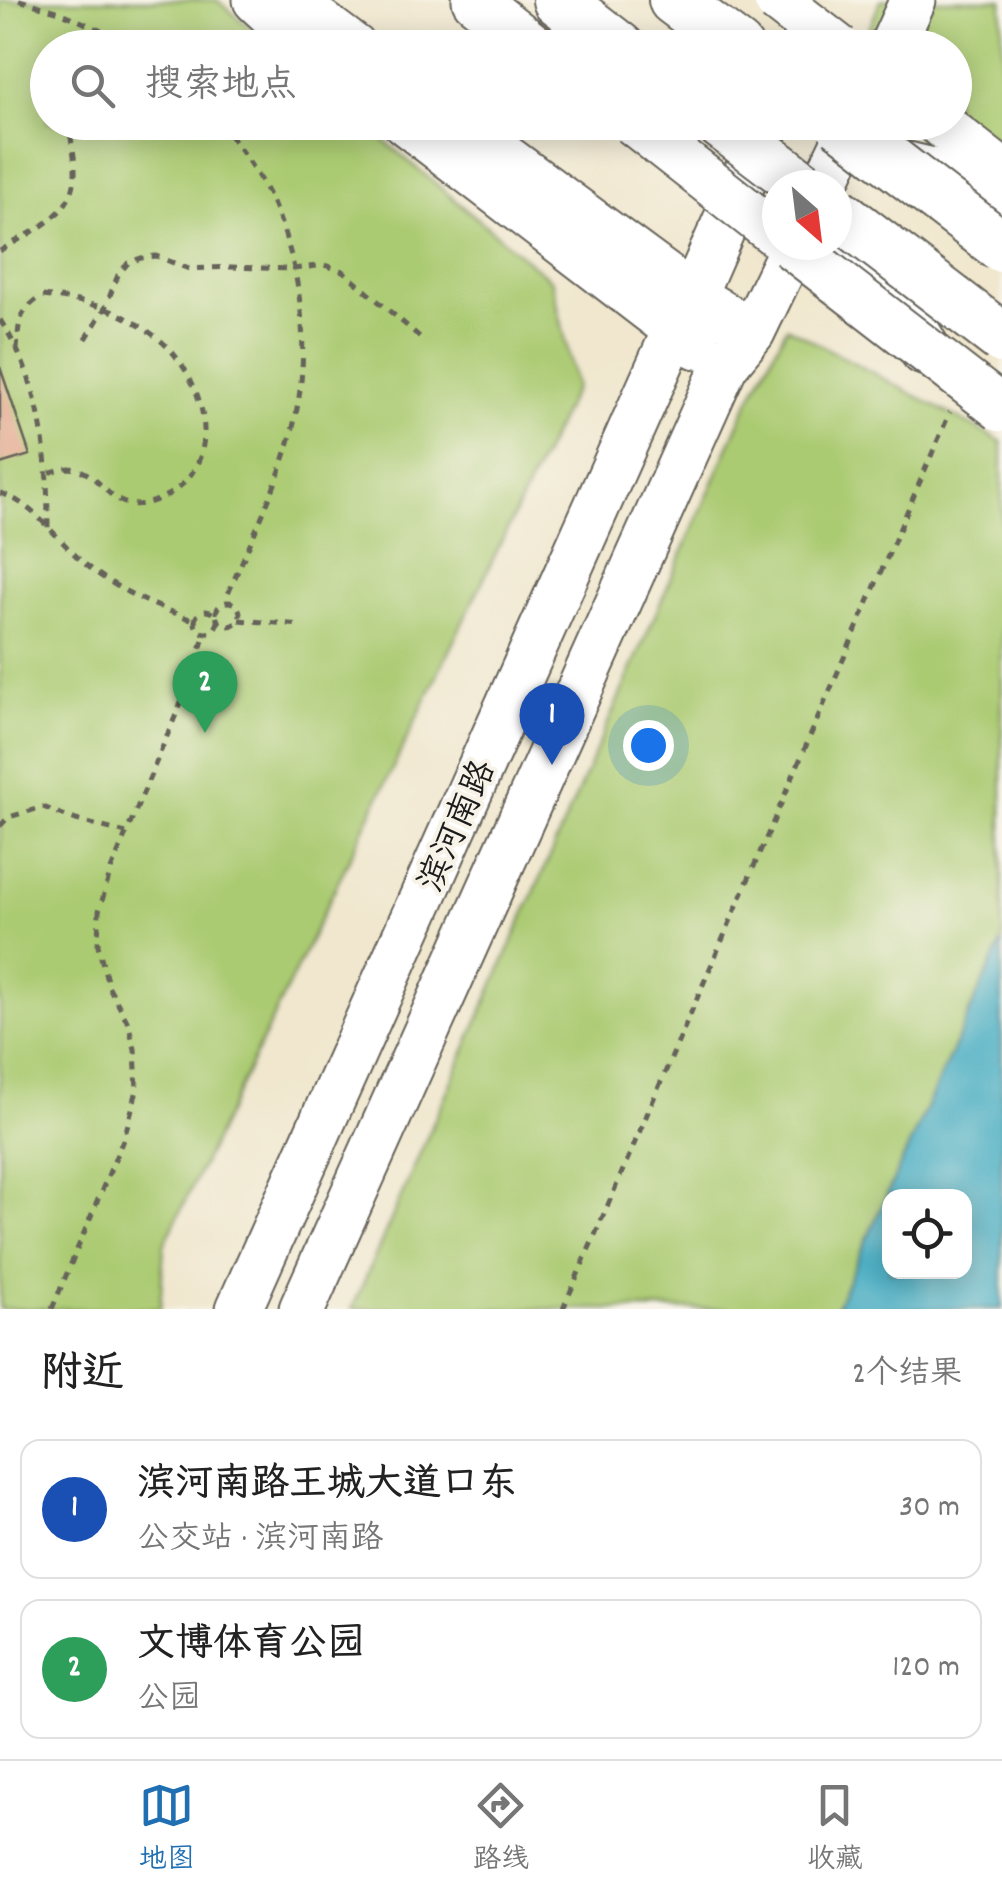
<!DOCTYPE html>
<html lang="zh">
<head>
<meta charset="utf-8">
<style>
  :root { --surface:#fff; --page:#f6f6f6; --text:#222; --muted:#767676; --line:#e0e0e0; --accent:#1f6fb2 }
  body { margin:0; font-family:Dekko,"LXGW WenKai TC",sans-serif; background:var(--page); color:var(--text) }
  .controls { position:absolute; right:30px; bottom:30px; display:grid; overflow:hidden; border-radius:20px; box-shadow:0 5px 25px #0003 }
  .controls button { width:90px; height:90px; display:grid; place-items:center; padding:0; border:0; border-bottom:2px solid var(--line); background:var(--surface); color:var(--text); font:50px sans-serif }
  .compass { position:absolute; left:762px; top:170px; width:90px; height:90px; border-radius:50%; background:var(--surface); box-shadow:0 5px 25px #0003; rotate:152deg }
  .you { position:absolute; left:648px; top:745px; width:35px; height:35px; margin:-25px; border:8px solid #fff; border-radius:50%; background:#1a73e8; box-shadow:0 0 0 15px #1a73e833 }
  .badge { display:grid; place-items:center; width:65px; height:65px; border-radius:50%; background:var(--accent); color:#fff; font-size:32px; font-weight:700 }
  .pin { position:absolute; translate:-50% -82px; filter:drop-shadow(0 2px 5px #0008) }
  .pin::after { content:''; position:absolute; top:52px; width:35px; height:30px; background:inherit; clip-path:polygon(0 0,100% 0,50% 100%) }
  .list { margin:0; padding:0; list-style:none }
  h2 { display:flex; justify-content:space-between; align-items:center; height:130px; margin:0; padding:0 40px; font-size:42px }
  h2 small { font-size:32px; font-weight:400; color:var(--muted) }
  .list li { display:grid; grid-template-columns:65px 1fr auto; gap:30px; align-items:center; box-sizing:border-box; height:140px; margin:0 20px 20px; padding:0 20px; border:2px solid var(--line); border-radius:20px }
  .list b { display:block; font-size:38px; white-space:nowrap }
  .list p { margin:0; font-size:32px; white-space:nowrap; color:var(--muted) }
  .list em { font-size:32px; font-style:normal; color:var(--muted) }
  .icon { flex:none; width:55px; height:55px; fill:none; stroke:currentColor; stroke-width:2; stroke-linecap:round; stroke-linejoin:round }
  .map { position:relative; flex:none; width:1002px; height:1309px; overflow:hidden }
  .search { position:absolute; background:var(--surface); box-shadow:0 5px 25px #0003; left:30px; right:30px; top:30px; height:110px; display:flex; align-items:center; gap:25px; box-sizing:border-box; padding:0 35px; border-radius:55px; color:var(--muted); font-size:38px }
  .sheet { height:450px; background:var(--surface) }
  nav { display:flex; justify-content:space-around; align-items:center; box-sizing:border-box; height:140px; border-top:2px solid var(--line); background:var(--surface); font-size:28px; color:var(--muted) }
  nav a { display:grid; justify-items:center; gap:5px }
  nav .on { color:var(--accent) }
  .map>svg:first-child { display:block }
</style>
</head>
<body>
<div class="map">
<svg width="1002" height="1309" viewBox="0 0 1002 1309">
  <rect width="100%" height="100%" fill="#f7f3e8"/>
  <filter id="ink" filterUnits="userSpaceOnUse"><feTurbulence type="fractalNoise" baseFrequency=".01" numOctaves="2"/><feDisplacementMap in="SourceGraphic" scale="20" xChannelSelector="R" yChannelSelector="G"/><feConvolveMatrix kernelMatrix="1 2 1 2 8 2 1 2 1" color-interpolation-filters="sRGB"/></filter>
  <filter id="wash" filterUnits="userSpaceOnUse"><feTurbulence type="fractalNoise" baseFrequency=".0048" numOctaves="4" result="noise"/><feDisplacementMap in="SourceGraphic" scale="40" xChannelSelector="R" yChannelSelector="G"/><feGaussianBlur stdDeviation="2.25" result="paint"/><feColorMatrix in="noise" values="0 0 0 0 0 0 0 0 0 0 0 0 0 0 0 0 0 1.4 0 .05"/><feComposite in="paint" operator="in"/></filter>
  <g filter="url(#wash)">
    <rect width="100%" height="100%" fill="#f0e7ce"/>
    <path fill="#abcb72" stroke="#647447" stroke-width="2.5" d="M0 0H217L274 47 48 48V122L363 123 552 281 576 386 164 1245 160 1309H0Z
      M881 0H1002V172L954 122V48H861Z
      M787 327 1002 442V941L835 1309H352L746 407Z"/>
    <path fill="#42abc2" stroke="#2f646f" stroke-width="2.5" fill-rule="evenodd" d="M1002 941V1309H835ZM890 1196H964V1272H890Z"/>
    <g id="blocks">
      <path fill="#e4ab92" d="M0 367 30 455 0 464Z"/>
    </g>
  </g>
  <g filter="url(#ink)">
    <use href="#blocks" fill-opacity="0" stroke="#66635a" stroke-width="2.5"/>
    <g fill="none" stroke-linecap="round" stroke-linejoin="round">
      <defs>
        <path id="major" d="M256 0 308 48
          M296 0 311 15 355 48
          M475 0 536 48
          M891 48 913 0
          M405 122 697 346
          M457 122 693 296 752 332
          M938 122 1002 172
          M824 185 854 122
          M239 1309 675 331 693 296 769 122
          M302 1309 725 365 752 332 794 245"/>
        <path id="highway" d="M558 0 620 48
          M674 0 738 48
          M897 165 1002 190
          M846 219 925 350"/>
      </defs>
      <use href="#major" stroke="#66635a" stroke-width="49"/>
      <use href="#highway" stroke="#66635a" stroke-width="54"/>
      <path stroke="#66635a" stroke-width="5" stroke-dasharray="8 8" stroke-linecap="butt" d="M19 0 60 12 139 48
        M89 48 97 28
        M220 122C239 147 266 184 277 213 304 281 311 359 292 431 278 487 250 541 228 594L229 602
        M0 251C32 230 77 216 75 169 75 154 70 138 69 122
        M0 320C42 383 48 454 48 528
        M86 339 105 308 118 275 128 263 141 258 156 256 189 269 231 267 294 269 324 265 343 271 421 338
        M17 350C19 321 18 312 42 296 75 299 109 306 137 324 149 331 164 342 173 353 211 398 223 473 157 500 108 520 106 471 70 468 63 468 55 471 48 473
        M0 493C32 502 58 541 84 563 117 591 155 606 195 621
        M216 614a12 12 0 1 1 24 0a12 12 0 1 1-24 0Z
        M195 622a11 11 0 1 1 22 0a11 11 0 1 1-22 0Z
        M239 620 302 625
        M0 826 9 817 43 807 76 820 126 833
        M52 1309 125 1135 137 1090 135 1049 128 1023 108 985 98 945 99 911 111 870 193 674 205 633
        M563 1309 950 412"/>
      <use href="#major" stroke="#fff" stroke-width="45"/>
      <use href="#highway" stroke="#fff" stroke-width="50"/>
      <defs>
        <path id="major-bridge" d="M777 0 839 48
          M633 122 777 235
          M790 245 1002 409"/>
        <path id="highway-bridge" d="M719 122 802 185
          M840 122 1002 247
          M837 212 1002 338"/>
      </defs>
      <use href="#major-bridge" stroke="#66635a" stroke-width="49" stroke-linecap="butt"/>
      <use href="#highway-bridge" stroke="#66635a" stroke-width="54" stroke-linecap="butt"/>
      <use href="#major-bridge" stroke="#fff" stroke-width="45"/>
      <use href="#highway-bridge" stroke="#fff" stroke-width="50"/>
    </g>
  </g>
  <g text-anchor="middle" stroke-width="8" stroke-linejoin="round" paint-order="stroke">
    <g font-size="35" fill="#1c1c1c" stroke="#f7f3e8">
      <text transform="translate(455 825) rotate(-66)" y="12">滨河南路</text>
    </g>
  </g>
</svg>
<div class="controls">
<button><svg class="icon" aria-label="locate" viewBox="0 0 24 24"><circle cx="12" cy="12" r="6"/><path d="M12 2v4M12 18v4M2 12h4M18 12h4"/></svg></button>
</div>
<svg class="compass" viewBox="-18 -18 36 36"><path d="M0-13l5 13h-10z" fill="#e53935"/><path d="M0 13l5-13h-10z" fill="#767676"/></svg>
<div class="you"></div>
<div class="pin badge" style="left:552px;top:765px;background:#1a4fb4">1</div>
<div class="pin badge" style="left:205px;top:733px;background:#2e9e5b">2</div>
<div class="search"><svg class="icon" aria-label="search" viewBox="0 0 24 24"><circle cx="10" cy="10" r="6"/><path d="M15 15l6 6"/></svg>搜索地点</div>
</div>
<section class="sheet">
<h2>附近<small>2个结果</small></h2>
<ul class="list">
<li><span class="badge" style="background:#1a4fb4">1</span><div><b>滨河南路王城大道口东</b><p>公交站 · 滨河南路</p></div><em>30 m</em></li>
<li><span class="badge" style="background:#2e9e5b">2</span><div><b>文博体育公园</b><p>公园</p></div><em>120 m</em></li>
</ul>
</section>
<nav>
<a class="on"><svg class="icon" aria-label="map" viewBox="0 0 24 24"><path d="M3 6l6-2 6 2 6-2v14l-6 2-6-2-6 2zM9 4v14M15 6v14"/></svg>地图</a>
<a><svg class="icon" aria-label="directions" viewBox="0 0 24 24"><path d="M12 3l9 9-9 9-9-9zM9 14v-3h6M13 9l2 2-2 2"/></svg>路线</a>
<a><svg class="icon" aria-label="saved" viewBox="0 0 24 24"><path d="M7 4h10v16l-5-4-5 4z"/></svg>收藏</a>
</nav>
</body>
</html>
